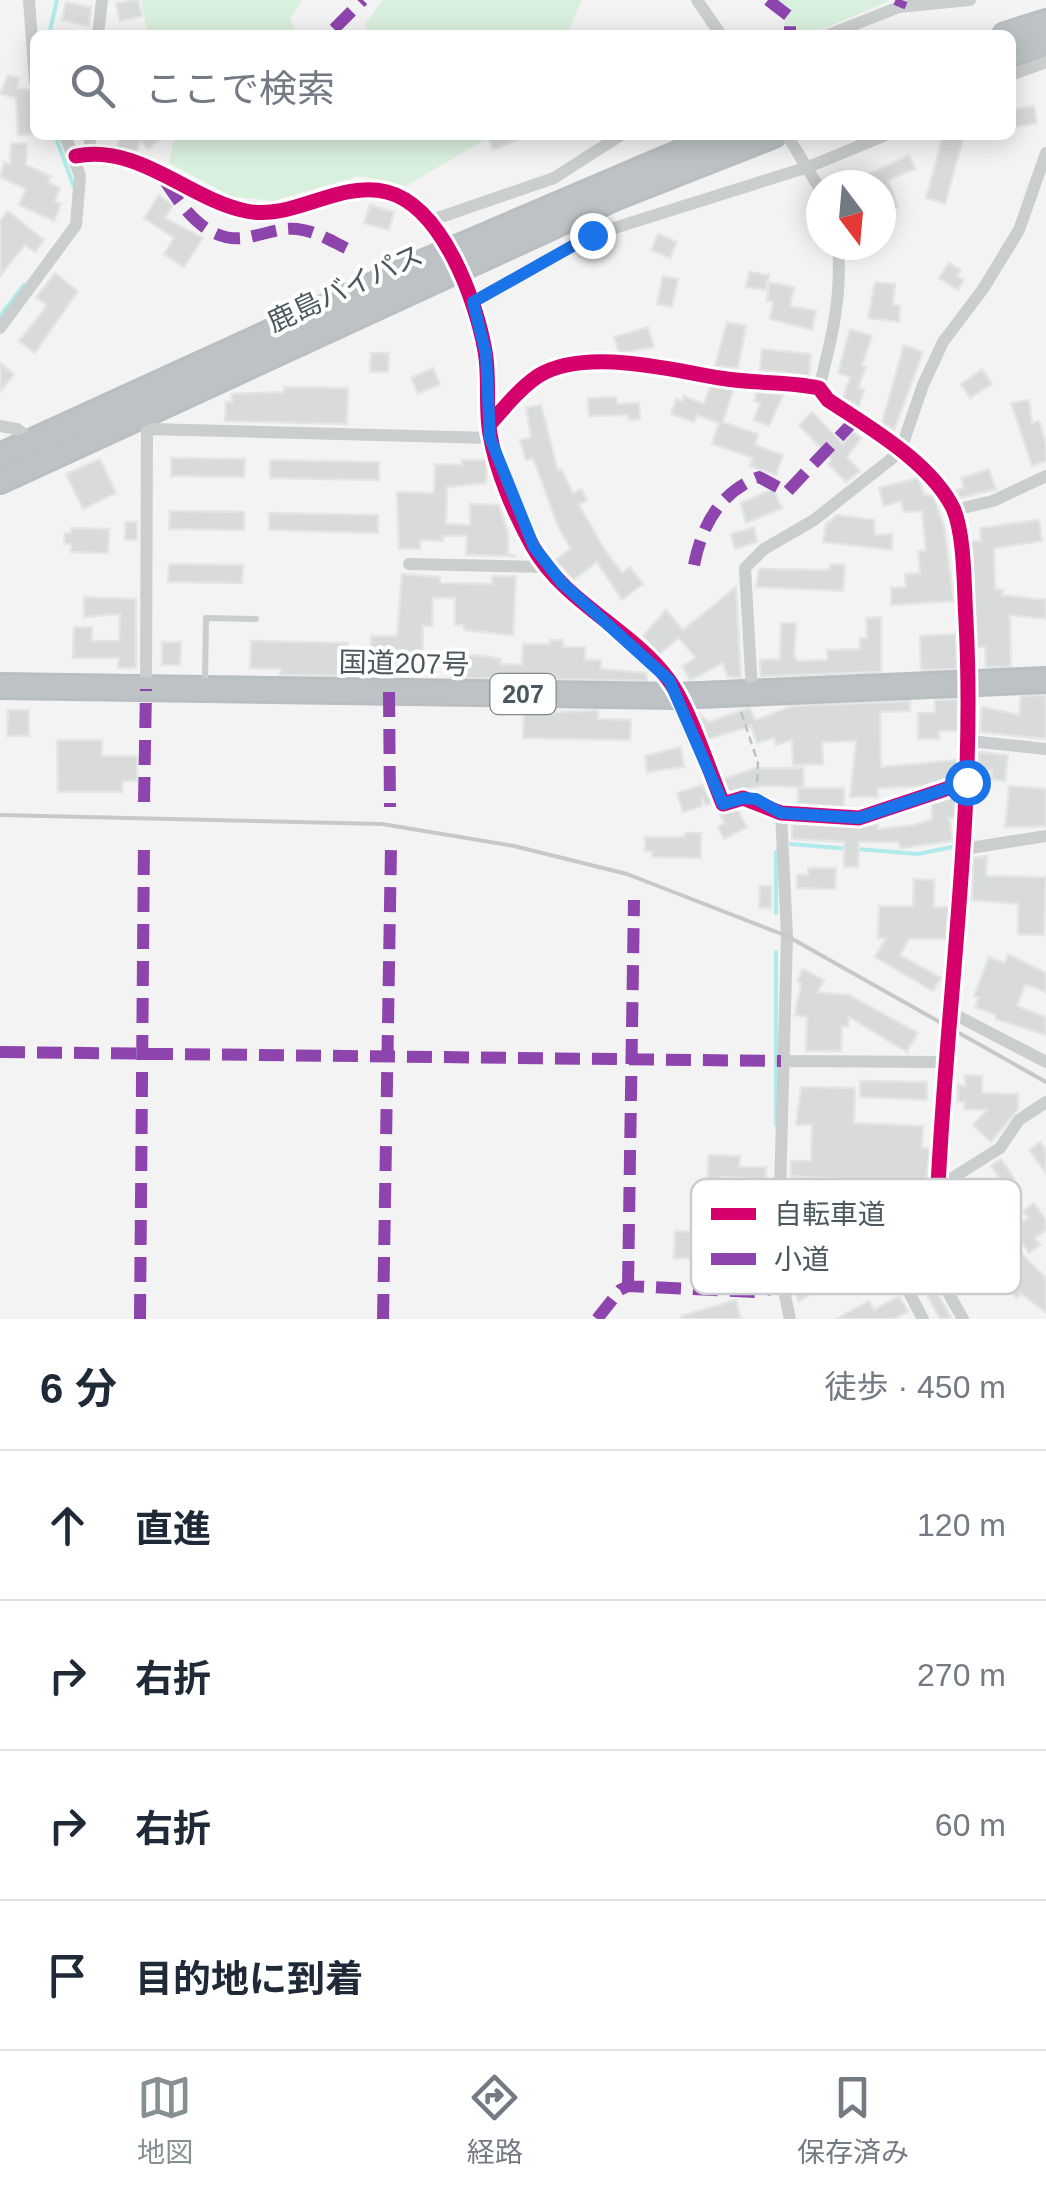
<!DOCTYPE html>
<html lang="ja">
<head>
<meta charset="utf-8">
<style>
  :root { --surface:#fff; --page:#f2f2f3; --text:#1f2937; --muted:#747a83; --line:#e0e1e3; --accent:#868f92 }
  body { margin:0; font-family:Helvetica,"Noto Sans JP",sans-serif; background:var(--page); color:var(--text) }
  .compass { position:absolute; left:806px; top:170px; width:90px; height:90px; border-radius:50%; background:var(--surface); box-shadow:0 5px 25px #0003; rotate:164deg }
  .stop { position:absolute; width:30px; height:30px; margin:-22px; border:8px solid #1a73e8; border-radius:50%; background:#fff }
  .stop.end { background:#1a73e8; border-color:#fff; box-shadow:0 2px 10px #0008 }
  .list { margin:0; padding:0; list-style:none }
  h2 { display:flex; justify-content:space-between; align-items:center; height:130px; margin:0; padding:0 40px; font-size:42px }
  h2 small { font-size:32px; font-weight:400; color:var(--muted) }
  .list li { display:grid; grid-template-columns:65px 1fr auto; gap:30px; align-items:center; box-sizing:border-box; height:150px; padding:0 40px; border-top:2px solid var(--line) }
  .list b { display:block; font-size:38px; white-space:nowrap }
  .list em { font-size:32px; font-style:normal; color:var(--muted) }
  .icon { flex:none; width:55px; height:55px; fill:none; stroke:currentColor; stroke-width:2; stroke-linecap:round; stroke-linejoin:round }
  .map { position:relative; flex:none; width:1046px; height:1319px; overflow:hidden }
  .search { position:absolute; background:var(--surface); box-shadow:0 5px 25px #0003; left:30px; right:30px; top:30px; height:110px; display:flex; align-items:center; gap:25px; box-sizing:border-box; padding:0 35px; border-radius:15px; color:var(--muted); font-size:38px }
  .sheet { height:730px; background:var(--surface) }
  nav { display:flex; justify-content:space-around; align-items:center; box-sizing:border-box; height:140px; border-top:2px solid var(--line); background:var(--surface); font-size:28px; color:var(--muted) }
  nav a { display:grid; justify-items:center; gap:5px }
  nav .on { color:var(--accent) }
  .map>svg:first-child { display:block }
</style>
</head>
<body>
<div class="map">
<svg width="1046" height="1319" viewBox="0 0 1046 1319">
  <rect width="100%" height="100%" fill="#f3f3f3"/>
  <path fill="#daf0de" d="M141 0H302L290 19 299 35H148Z
    M383 0H582L567 35H370L364 25Z
    M770 0H887V2L809 35H785V20Z
    M175 135H493L406 186 359 176 272 201 230 196 169 163Z"/>
  <g fill="none" stroke-linecap="round" stroke-linejoin="round">
    <path stroke="#b1eaea" stroke-width="4" d="M49 35 57 0
      M55 135 74 187
      M0 316 24 285
      M791 844 849 849
      M858 849 918 854 957 846
      M776 852V913
      M776 1125V952
      M783 1263 863 1220"/>
  </g>
  <path fill="#d9dbdb" stroke="#e4e5e5" stroke-width="2.5" fill-rule="evenodd" d="M138 0 142 16 120 21 116 3Z
    M66 2 91 7 89 26 62 20Z
    M8 75 19 78 17 88 30 90 35 134 18 135 16 98 0 94Z
    M1034 106 1037 123 1011 128V110Z
    M121 135H164L149 149 140 140 136 153 117 148Z
    M500 135H528L493 150 489 140Z
    M943 135H964L945 204 926 198Z
    M11 143 27 144 26 165 51 176 48 182 60 188 55 201 61 204 54 221 19 205 26 189 0 177 4 162 10 164Z
    M909 155 915 169 888 180 898 207 881 214V185H847Z
    M159 195 173 205 165 218 203 238 184 267 164 254 174 238 144 218Z
    M370 205 394 212 389 230 364 223Z
    M8 211 44 240 35 252 25 245 0 276V221Z
    M658 234 677 242 670 258 651 250Z
    M949 263 961 270 957 276 964 280 958 290 939 278Z
    M749 272 769 275 766 290 746 287Z
    M55 273 78 291 35 353 19 341 44 310 46 305 36 297Z
    M663 276 678 279 672 307 657 304Z
    M769 282 794 287 790 306 816 311 812 330 770 319 773 302 767 301Z
    M875 282 895 284 893 305 900 306 899 322 868 318Z
    M727 322 746 326 738 368 715 366Z
    M648 327 654 347 619 353 614 337Z
    M850 329 872 336 862 365 866 367 858 388 864 390 859 406 843 398 850 377 838 373Z
    M904 345 923 352 894 430 882 423Z
    M762 349 811 354 809 376 760 370Z
    M371 353H389L388 372H370Z
    M0 363 14 374 0 392Z
    M433 368 440 384 418 394 411 378Z
    M982 369 992 384 970 398 961 384Z
    M710 386 733 390 723 422 758 434 755 445 783 455 776 475 750 466 753 458 712 444 719 423 697 415 694 422 671 414 676 399 682 401 684 396 704 404Z
    M284 387 348 388 347 424 225 421 226 402H232V394L284 392Z
    M757 392 783 395 769 426 754 420 760 403 754 401Z
    M616 397 617 404 639 403 640 419 629 420 628 415 589 416 588 398Z
    M1029 400 1032 423 1039 421 1046 443V461L1032 466 1011 403Z
    M541 405 558 471 561 469 573 493 581 489 587 500 579 505 605 550 622 573 630 567 643 584 622 600 597 562 573 580 556 560 571 548 559 529 533 458 526 460 520 440 531 437 526 408Z
    M812 412 843 444 852 432 861 438 847 457 860 471 846 482 828 464 832 460 799 425Z
    M171 458 245 459 244 477 171 476Z
    M100 459 116 493 83 509 66 474Z
    M270 460 379 462V480L270 478Z
    M462 460H487L486 483 447 487 446 524 470 525V504L499 505 508 534V553L516 556 466 555 467 536H443V541L420 540V549H399L397 492 434 493 435 464 462 465Z
    M989 469 996 489 960 498 957 490 964 488 961 478Z
    M918 478 924 495 933 496 944 526 954 601 891 605V588L906 587 905 574 920 573 918 551 926 550 922 511 904 512 901 501 884 506 879 488Z
    M773 489 782 508 746 523 741 503Z
    M170 511 244 512V530L169 529Z
    M269 513 378 515V533L269 530Z
    M837 515 874 520 875 535 892 534V550L823 542 826 524Z
    M1039 520 1042 541 994 548 995 589 1003 590 1002 595 1046 600V619L1010 615 1011 667H986L985 647H977L971 541H981L980 528Z
    M125 522H137V540H125Z
    M754 527 757 542 735 549 731 534Z
    M71 528 109 529 108 553 71 552V544H64L65 533H71Z
    M169 564 243 565 242 583 168 582Z
    M830 564 845 565 843 591 756 587 759 569 830 570Z
    M402 574 440 577V583L492 584V576H516L513 635 464 630V625H455V598H433L432 626H423L422 675 370 670 371 636H397Z
    M736 587 741 678 727 676 723 663 690 680 682 666 696 658 679 638 658 655 643 636 666 610 683 630Z
    M84 597 136 599V668H118L119 658H73L74 627H92V641H119L120 614 84 617Z
    M881 617V672L761 676 760 660 780 659 781 623H796L794 656 798 661 827 660V650L860 649V638H867L866 618Z
    M956 634 957 669 921 670 920 636Z
    M550 640H563V647H585V660H601V669L646 673 647 681 451 678V655L487 656 501 659 500 664 522 665 523 644H550Z
    M251 641 348 643 347 676 280 675 281 669 250 668Z
    M162 642H181L180 665H162Z
    M1046 695V739L980 732 982 707 1019 715 1021 696Z
    M958 699V731H939V739H918V713H935V700Z
    M910 701V711L880 712 881 767 957 760V775L923 786 878 788V797H850L856 741 822 742 823 764 793 765 792 740 776 745 774 738 757 743 751 726 706 740 698 713 709 722 749 708 756 720 792 706Z
    M8 710H29V736H7Z
    M598 710V719L631 720 630 740 523 738 524 714Z
    M57 740H102V756H137V781H123L122 792H58Z
    M681 747 684 767 647 772 645 756Z
    M978 752 1008 755 1005 781 991 779 992 771 977 770Z
    M755 768H803L804 787 760 786 729 792 723 779Z
    M702 785 712 803 706 805 702 799V806L683 812 677 793Z
    M1009 786 1046 789V826L1005 827Z
    M798 788H844V807L798 804Z
    M956 796 955 818H949L953 841 900 848 899 842H859L858 867H844V842L792 839V824L878 825V829L914 825 932 819V804Z
    M738 810 747 827 724 839 718 827 725 823 719 813Z
    M685 833H701V858L652 857V851H645V837H685Z
    M987 856 986 876 1046 877 1044 935 1018 934V904L972 900 973 858Z
    M808 868H836L835 889 797 888V874L808 875Z
    M914 879 934 880V907H949L946 939H909L900 955 941 978 933 991 875 957 886 938H878L879 906H913Z
    M760 886H771V908H759Z
    M1008 954 1046 973V992L1025 984 1017 1006 1046 1017V1035L995 1019 996 1015 975 1007 979 997 974 996 989 957 1005 963Z
    M803 969 824 980 818 992 849 995 918 1033 907 1052 849 1017 848 1027 842 1026 841 1051H806L807 1017 795 1015 801 983 797 981Z
    M965 1075 982 1076V1093L1018 1094V1109L991 1142 973 1125 987 1110 964 1109 965 1102H958V1085L965 1086Z
    M860 1081 927 1082V1100L860 1097Z
    M801 1087 855 1088 854 1123 923 1126 922 1148H930L926 1183 911 1184 914 1191 904 1198 825 1236 811 1210 865 1181 791 1176V1161H811L812 1125H796Z
    M1040 1142 1046 1150V1173L1029 1150Z
    M709 1155 740 1156 739 1167H766L765 1223 755 1222 754 1260 674 1258 675 1231 703 1232ZM720 1177 745 1178 742 1204H720Z
    M1001 1159 1014 1178 1004 1185 991 1166Z
    M1034 1203 1046 1220V1230L1035 1238 1040 1245 1029 1253 1012 1229 1028 1218 1023 1211Z
    M1019 1251 1046 1278V1312L1021 1294 1017 1298 1004 1285 1009 1281 999 1270Z
    M917 1258 952 1319H940L909 1263Z
    M811 1277 818 1290 799 1301 793 1287Z
    M899 1296 908 1312 894 1319H836L869 1301 874 1310Z
    M736 1300 741 1319H682L681 1316Z"/>
  <g fill="none" stroke-linecap="round" stroke-linejoin="round">
    <defs>
      <path id="highway" d="M1005 35 1046 22
        M1011 54 1046 43
        M0 456 426 261 721 135
        M0 481 614 198 774 135
        M0 686 676 696 1046 680"/>
    </defs>
    <use href="#highway" stroke="#b8bec2" stroke-width="28"/>
    <path stroke="#bbc5c0" stroke-width="2.5" stroke-dasharray="8 5" stroke-linecap="butt" d="M741 712 758 763 757 786"/>
    <path stroke="#cbcece" stroke-width="6" d="M205 682 206 618 256 619"/>
    <path stroke="#cbcece" stroke-width="12" d="M29 0 35 81
      M697 0 721 35
      M98 35 102 0
      M828 35 899 7 970 0
      M1011 75 1046 62
      M89 135 91 153
      M787 135 821 191
      M76 156C143 144 189 205 251 211 321 219 388 147 441 234
      M432 220 554 178 621 135
      M464 287 473 302 486 353 490 438 533 547 562 583 669 680 723 804 743 798 781 813 859 818 967 782
      M473 302 592 235 808 167 886 135
      M0 328 76 225 80 176 65 135
      M819 388C832 338 842 297 838 245
      M489 425C504 408 519 389 538 376 585 347 671 370 720 378 753 384 786 381 819 388L828 400C870 428 930 462 953 508 965 534 964 591 966 621 976 812 947 997 938 1187L902 1211 781 1272
      M0 426 17 429 33 441
      M148 429 490 438
      M954 510 993 501 1046 476
      M409 564 546 567
      M146 689 147 424
      M752 692 745 568 764 549 814 520 900 452 923 385 943 342 983 289 1019 230 1046 153
      M969 741 1046 749
      M781 813 787 936 778 1263 790 1319
      M964 849 1046 836
      M950 1012 1046 1062
      M781 1061 944 1062
      M938 1187 1000 1148 1019 1120 1046 1102
      M902 1211 963 1319
      M878 1223 882 1241 923 1319"/>
    <use href="#highway" stroke="#bdc3c5" stroke-width="22"/>
    <path stroke="#c7c8c9" stroke-width="4" d="M0 815 382 824 514 846 627 874 787 936 1046 1082"/>
    <path stroke="#8e44ad" stroke-width="12" stroke-dasharray="25 12" stroke-linecap="butt" d="M768 0 790 17V35
      M899 7 902 0
      M334 29 363 0
      M165 181C182 207 206 242 243 238 260 236 280 227 297 229 316 231 331 241 348 249
      M694 565C702 525 720 492 759 477L787 492 856 419
      M389 692 390 807
      M144 802 146 689
      M0 1052 781 1061
      M628 1286 634 900
      M140 1319 144 839
      M383 1319 391 847
      M597 1319 620 1290 628 1286 755 1292 781 1287"/>
    <defs>
      <path id="cycleway" d="M76 156C140 144 188 199 246 211 294 221 338 180 387 192 442 206 476 300 485 351 490 378 485 407 490 434 496 471 515 515 533 547 565 603 631 629 668 679 689 707 709 770 723 804L743 798 781 813 859 818 967 782
        M489 425C504 408 519 389 538 376 585 347 671 370 720 378 753 384 786 381 819 388L828 400C870 428 930 462 953 508 965 534 964 591 966 621 976 812 947 997 938 1187L902 1211 781 1272"/>
    </defs>
    <use href="#cycleway" stroke="#fff" stroke-width="21"/>
    <use href="#cycleway" stroke="#d6006c" stroke-width="15"/>
  </g>
  <g fill="none" stroke-linecap="round" stroke-linejoin="round">
    <path stroke="#1a73e8" stroke-width="12" d="M592 235 473 302 486 354 490 438 534 547 562 583 669 680 723 804 743 798 756 799 781 813 859 818 967 782"/>
  </g>
  <g text-anchor="middle" stroke-width="8" stroke-linejoin="round" paint-order="stroke">
    <rect fill="#fff" stroke="#818b8e" stroke-width="2.5" x="490.5" y="674" width="65" height="40" rx="8"/>
    <g font-size="25" font-weight="bold" fill="#4b595e">
      <text x="523" y="703">207</text>
    </g>
    <g font-size="28" fill="#4b595e" stroke="#fff">
      <text transform="translate(345 288) rotate(-25)" y="10">鹿島バイパス</text>
      <text transform="translate(404 663) rotate(1)" y="10">国道207号</text>
    </g>
  </g>
  <rect x="691" y="1179" width="330" height="115" rx="15" fill="#fff" stroke="#c9cdcf" stroke-width="2.5"/>
  <rect x="711" y="1208" width="45" height="12" fill="#d6006c"/>
  <rect x="711" y="1253" width="45" height="12" fill="#8e44ad"/>
  <g font-size="28" fill="#4b595e">
    <text x="774" y="1224">自転車道</text>
    <text x="774" y="1269">小道</text>
  </g>
</svg>
<svg class="compass" viewBox="-18 -18 36 36"><path d="M0-13l5 13h-10z" fill="#e53935"/><path d="M0 13l5-13h-10z" fill="#747a83"/></svg>
<div class="stop" style="left:967px;top:782px"></div>
<div class="stop end" style="left:592px;top:235px"></div>
<div class="search"><svg class="icon" aria-label="search" viewBox="0 0 24 24"><circle cx="10" cy="10" r="6"/><path d="M15 15l6 6"/></svg>ここで検索</div>
</div>
<section class="sheet">
<h2>6 分<small>徒歩 · 450 m</small></h2>
<ul class="list">
<li><svg class="icon" aria-label="ahead" viewBox="0 0 24 24"><path d="M12 20V5M6 11l6-6 6 6"/></svg><div><b>直進</b></div><em>120 m</em></li>
<li><svg class="icon" aria-label="right" viewBox="0 0 24 24"><path d="M7 20v-9h11M14 6l5 5-5 5"/></svg><div><b>右折</b></div><em>270 m</em></li>
<li><svg class="icon" aria-label="right" viewBox="0 0 24 24"><path d="M7 20v-9h11M14 6l5 5-5 5"/></svg><div><b>右折</b></div><em>60 m</em></li>
<li><svg class="icon" aria-label="arrive" viewBox="0 0 24 24"><path d="M6 21V4h12l-3 4 3 4H6"/></svg><div><b>目的地に到着</b></div></li>
</ul>
</section>
<nav>
<a class="on"><svg class="icon" aria-label="map" viewBox="0 0 24 24"><path d="M3 6l6-2 6 2 6-2v14l-6 2-6-2-6 2zM9 4v14M15 6v14"/></svg>地図</a>
<a><svg class="icon" aria-label="directions" viewBox="0 0 24 24"><path d="M12 3l9 9-9 9-9-9zM9 14v-3h6M13 9l2 2-2 2"/></svg>経路</a>
<a><svg class="icon" aria-label="saved" viewBox="0 0 24 24"><path d="M7 4h10v16l-5-4-5 4z"/></svg>保存済み</a>
</nav>
</body>
</html>
